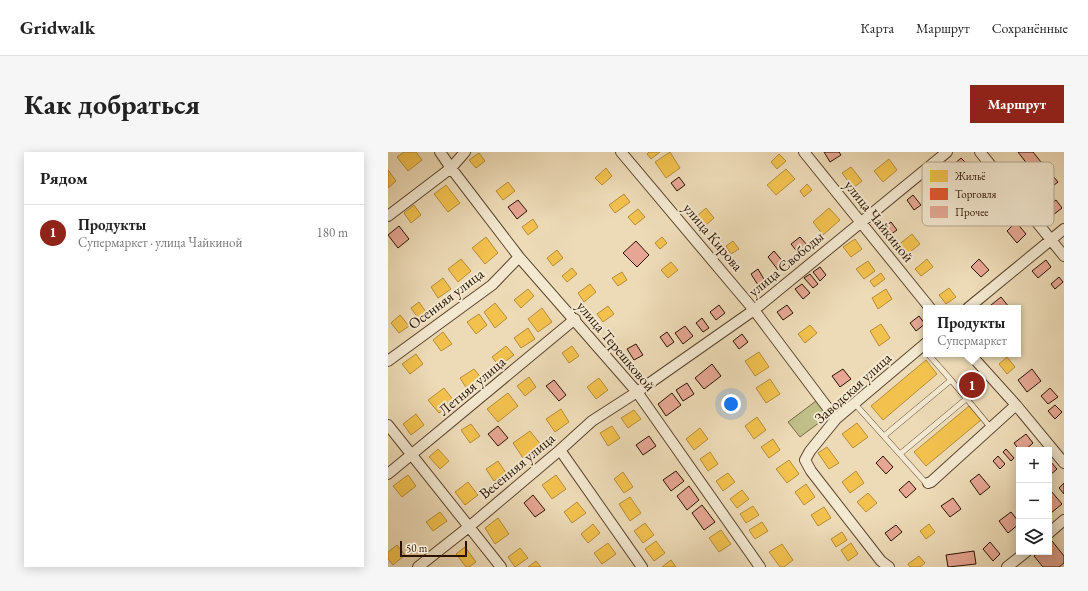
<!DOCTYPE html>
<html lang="ru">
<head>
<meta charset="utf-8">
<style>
  :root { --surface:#fff; --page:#f6f6f6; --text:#222; --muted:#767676; --line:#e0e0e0; --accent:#8f2418 }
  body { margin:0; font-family:"EB Garamond",serif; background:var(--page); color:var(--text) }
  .controls { position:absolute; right:12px; bottom:12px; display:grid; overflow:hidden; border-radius:0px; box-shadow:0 2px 10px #0003 }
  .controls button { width:36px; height:36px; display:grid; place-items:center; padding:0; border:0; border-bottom:1px solid var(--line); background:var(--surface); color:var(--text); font:20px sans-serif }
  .scale { position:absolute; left:12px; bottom:10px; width:67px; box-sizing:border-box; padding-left:4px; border:2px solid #2b1300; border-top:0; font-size:11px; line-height:14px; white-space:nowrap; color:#2b1300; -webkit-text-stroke:3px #f3e8d0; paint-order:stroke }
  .you { position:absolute; left:343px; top:252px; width:14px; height:14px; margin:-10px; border:3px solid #fff; border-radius:50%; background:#1a73e8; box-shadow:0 0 0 6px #1a73e833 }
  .badge { display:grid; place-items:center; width:26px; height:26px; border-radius:50%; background:var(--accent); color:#fff; font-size:13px; font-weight:700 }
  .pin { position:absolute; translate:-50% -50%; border:2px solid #fff; box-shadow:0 1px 4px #0006 }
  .popup { position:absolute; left:535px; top:153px; width:98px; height:52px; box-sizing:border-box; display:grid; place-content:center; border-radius:0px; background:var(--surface); filter:drop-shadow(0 1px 3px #0005); font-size:13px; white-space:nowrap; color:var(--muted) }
  .popup b { font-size:15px; color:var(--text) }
  .popup::after { content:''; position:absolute; left:50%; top:100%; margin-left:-8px; border:8px solid transparent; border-top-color:var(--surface) }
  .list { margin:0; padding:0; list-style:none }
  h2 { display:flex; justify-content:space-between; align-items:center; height:52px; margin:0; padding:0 16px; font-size:17px }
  h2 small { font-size:13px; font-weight:400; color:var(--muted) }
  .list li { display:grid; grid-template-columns:26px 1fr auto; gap:12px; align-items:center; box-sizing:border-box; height:56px; padding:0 16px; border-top:1px solid var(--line) }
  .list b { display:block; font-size:15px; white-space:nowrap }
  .list p { margin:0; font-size:13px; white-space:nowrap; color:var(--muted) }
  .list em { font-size:13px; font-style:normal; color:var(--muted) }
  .icon { flex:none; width:22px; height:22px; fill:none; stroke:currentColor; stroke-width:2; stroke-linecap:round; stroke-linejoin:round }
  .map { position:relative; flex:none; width:676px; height:415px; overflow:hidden; border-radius:0px }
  header { display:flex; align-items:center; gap:24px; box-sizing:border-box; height:56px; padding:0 20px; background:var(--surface); border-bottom:1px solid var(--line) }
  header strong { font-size:19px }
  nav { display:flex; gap:22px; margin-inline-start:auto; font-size:14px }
  .intro { display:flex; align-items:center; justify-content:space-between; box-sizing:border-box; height:96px; padding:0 24px }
  h1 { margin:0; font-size:28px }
  .button { padding:10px 18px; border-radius:0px; background:var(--accent); color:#fff; font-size:14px; font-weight:700 }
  main { display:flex; gap:24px; padding:0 24px }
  aside { flex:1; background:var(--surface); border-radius:0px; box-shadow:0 2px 10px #0003 }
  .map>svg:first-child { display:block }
</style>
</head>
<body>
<header>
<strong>Gridwalk</strong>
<nav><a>Карта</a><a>Маршрут</a><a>Сохранённые</a></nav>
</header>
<div class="intro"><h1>Как добраться</h1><a class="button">Маршрут</a></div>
<main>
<aside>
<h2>Рядом<small></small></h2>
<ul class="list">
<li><span class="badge">1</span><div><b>Продукты</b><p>Супермаркет · улица Чайкиной</p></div><em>180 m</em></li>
</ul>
</aside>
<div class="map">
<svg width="676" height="415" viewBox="0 0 676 415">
  <rect width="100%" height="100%" fill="#eddbb7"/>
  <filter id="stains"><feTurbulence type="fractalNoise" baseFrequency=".005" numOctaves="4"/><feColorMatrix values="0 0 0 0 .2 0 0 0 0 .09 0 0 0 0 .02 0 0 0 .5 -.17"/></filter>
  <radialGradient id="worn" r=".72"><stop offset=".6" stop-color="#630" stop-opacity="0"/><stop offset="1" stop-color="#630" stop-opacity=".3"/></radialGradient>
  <path fill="#c0be89" stroke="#766844" d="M428 249 440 264 412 285 400 270Z"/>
  <path fill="#f2c14e" stroke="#b68d37" d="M16 0H28L34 8 20 19 9 5Z
    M261 0H272L263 7 259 2Z
    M282 0 292 16 278 26 267 10Z
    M91 1 97 9 88 16 81 8Z
    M391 2 398 9 389 17 383 10Z
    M501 7 509 18 495 30 486 19Z
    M463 15 474 29 465 36 454 21Z
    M218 16 224 24 214 33 207 26Z
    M398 17 407 27 388 43 379 33Z
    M0 18 8 29 0 36Z
    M120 30 127 39 115 48 108 39Z
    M419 32 424 38 416 45 412 39Z
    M58 33 72 51 60 60 46 42Z
    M236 42 242 50 227 61 221 53Z
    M26 53 33 63 23 71 16 61Z
    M318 56 326 66 317 74 309 64Z
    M441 56 452 68 435 83 425 70Z
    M250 57 257 65 247 73 240 65Z
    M145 67 150 75 140 83 134 75Z
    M524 82 532 92 517 104 509 94Z
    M98 85 110 101 97 112 84 96Z
    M274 85 279 91 272 97 267 91Z
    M467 87 474 97 463 105 455 95Z
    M345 89 351 97 343 102 338 94Z
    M169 98 175 106 165 114 159 106Z
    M73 107 83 119 70 130 60 117Z
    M539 107 545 115 533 124 527 117Z
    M480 109 487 119 476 127 468 117Z
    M283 110 290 118 280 126 273 118Z
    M184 116 189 122 179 130 174 124Z
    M234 120 239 128 230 134 224 126Z
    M493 121 497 127 486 135 482 129Z
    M55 126 63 137 50 146 43 135Z
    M202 132 208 140 196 150 190 141Z
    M561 136 568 145 558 152 551 143Z
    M140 137 146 144 133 156 126 148Z
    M498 137 504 147 490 157 484 146Z
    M31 150 38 160 30 166 23 156Z
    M107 151 119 166 107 176 96 160Z
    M220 154 226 162 215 170 209 162Z
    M154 156 164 170 150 180 140 167Z
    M91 162 99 173 88 182 79 170Z
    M12 163 21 174 11 181 3 171Z
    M493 172 502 186 491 194 482 179Z
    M422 173 429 181 417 191 410 182Z
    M140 176 147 187 133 196 126 186Z
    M55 180 64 192 53 199 45 188Z
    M118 194 126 203 111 214 104 205Z
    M184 194 191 204 181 211 174 201Z
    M371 200 381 215 367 224 357 209Z
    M28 202 35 212 22 222 14 212Z
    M619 205 627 215 619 222 611 212Z
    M538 208 549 222 495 268 483 254Z
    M86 217 94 227 79 237 72 226Z
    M141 225 148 235 137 244 129 234Z
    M211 226 220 238 208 247 199 235Z
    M382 227 392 242 378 251 368 236Z
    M56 236 66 249 51 261 40 248Z
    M120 241 130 254 110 270 99 257Z
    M581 254 593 268 538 314 526 300Z
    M173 257 181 270 167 280 158 267Z
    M246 258 253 267 240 276 233 266Z
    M28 262 36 273 23 283 15 272Z
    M369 265 378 278 366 287 357 274Z
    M469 271 480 285 465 296 454 282Z
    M83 272 92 284 82 291 73 278Z
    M224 274 232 286 220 294 212 281Z
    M312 276 320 287 306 298 298 287Z
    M142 279 153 293 135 306 125 291Z
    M385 287 392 298 381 306 373 295Z
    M439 295 451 311 441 317 430 301Z
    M50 297 61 309 52 317 41 305Z
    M322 300 330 312 320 319 312 307Z
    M401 308 411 322 399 331 388 317Z
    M110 309 118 321 106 329 98 317Z
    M468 319 476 331 462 341 454 330Z
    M235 320 245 335 236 341 226 327Z
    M340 321 347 330 335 339 328 329Z
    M20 323 28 334 14 345 5 334Z
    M168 323 178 337 164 347 154 333Z
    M80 330 90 343 77 353 67 340Z
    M418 332 427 345 416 353 407 340Z
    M354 338 361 347 349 356 342 347Z
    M480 341 489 351 478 360 469 350Z
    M242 345 253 361 242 369 231 352Z
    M189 350 198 361 184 371 176 360Z
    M365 354 371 363 358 371 352 362Z
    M436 355 443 366 430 374 423 363Z
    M52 360 59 369 45 379 38 370Z
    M110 366 121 382 107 392 97 376Z
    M374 370 380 379 367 387 361 378Z
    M257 371 266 383 255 391 246 379Z
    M205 372 212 381 200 391 193 382Z
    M541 372 547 380 538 387 532 379Z
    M333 378 343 392 331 400 321 386Z
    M454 380 459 388 448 395 443 387Z
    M268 389 277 401 266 409 257 397Z
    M220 391 228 402 214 412 206 401Z
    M463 391 470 402 460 409 453 398Z
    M394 392 405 408 396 415H392L381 400Z
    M9 393 17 403 5 413 0 407V400Z
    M77 395 88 410 81 415H78L68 402Z
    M132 396 140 406 127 415 120 405Z
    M531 404 537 411 532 415H522L520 412Z
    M283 408 288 415H274Z
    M148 409 153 415H140Z"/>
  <path fill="#e4572e" stroke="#ac4320" d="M583 226 590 236 585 240 577 231Z"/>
  <path fill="#e6a693" stroke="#2b1300" d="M436 0H451L453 3 442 10Z
    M630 0H645L653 10 643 17Z
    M573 6 578 11 569 19 564 14Z
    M660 18 670 30 661 37 651 26Z
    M291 25 297 33 289 39 283 31Z
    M588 25 597 36 585 46 576 35Z
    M542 27 549 36 543 40 537 31Z
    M525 43 533 53 526 58 519 48Z
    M130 48 139 59 129 67 120 55Z
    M668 48 674 56 665 63 659 55Z
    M503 70 509 78 499 85 493 77Z
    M628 70 638 82 629 91 619 79Z
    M11 74 21 87 10 96 0 83Z
    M412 85 420 94 411 102 403 92Z
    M248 89 261 103 249 115 235 101Z
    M386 99 397 112 390 118 380 105Z
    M591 107 601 118 593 125 583 115Z
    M658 108 663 115 650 126 644 119Z
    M432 115 438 123 432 129 425 120Z
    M370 117 377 129 370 133 363 122Z
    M422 122 430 132 425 136 416 126Z
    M671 125 675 130 667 137 663 132Z
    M414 132 422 141 415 147 407 137Z
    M613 145 621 155 620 156H605L603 153Z
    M331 153 337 161 328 168 322 160Z
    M399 153 405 161 395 168 389 160Z
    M531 164 537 172 528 179 522 171Z
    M314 166 321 176 315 180 308 171Z
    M297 174 305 184 295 192 287 181Z
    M279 180 286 190 279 195 272 185Z
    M354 182 360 190 351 197 345 189Z
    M248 192 255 203 246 208 239 197Z
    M324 212 333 224 316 237 307 226Z
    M455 217 463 227 452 235 444 224Z
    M644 217 653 229 639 240 630 228Z
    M166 228 178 243 171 249 158 234Z
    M299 231 306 242 295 249 288 238Z
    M662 236 670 245 660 252 653 244Z
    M284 241 293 253 278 264 270 252Z
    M667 253 674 260 667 267 660 259Z
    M110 274 120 286 110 294 100 282Z
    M638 282 645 291 637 298H631L626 291Z
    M261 284 268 294 255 303 248 293Z
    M618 297 626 306 623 309 615 300Z
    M495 304 505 315 498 322 488 311Z
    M610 304 617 312 612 317 605 309Z
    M661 308 669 317 661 324Z
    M288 319 296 329 283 339 275 328Z
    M591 322 602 335 592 343 582 329Z
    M521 329 528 337 518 346 511 338Z
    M676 331V342L671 336Z
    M301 334 311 348 299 358 289 344Z
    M663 339 674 352 663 361 661 358V340Z
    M145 343 157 358 147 365 136 351Z
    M565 346 573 357 562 365 553 354Z
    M314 353 327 370 316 378 304 361Z
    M623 360 631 370V372L620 381 611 369Z
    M508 373 514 380 503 389 497 381Z
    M664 389 676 404V411L671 415H655L646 404 651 400H661V392Z
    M602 390 612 402 605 409 595 397Z
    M586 399 588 412 560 415 558 403Z"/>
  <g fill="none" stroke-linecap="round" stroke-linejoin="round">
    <defs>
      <path id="lane" d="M563 228 603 276
        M467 252 537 330 540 331
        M496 284 563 228 540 202
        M512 302 578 247"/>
      <path id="street" d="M52 0 63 16 131 105 249 240 372 415
        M233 0 366 158 448 267
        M416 0 542 156
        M592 0 676 104
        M0 64 63 16 77 0
        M580 156 676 77
        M582 202 628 253 676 311
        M0 209 104 133 131 105
        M0 273 113 415
        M172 298 254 415
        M0 322 187 167
        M540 331 543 330 628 253
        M661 381 676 368
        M30 415 82 374 172 298 204 269 249 240 366 158 559 0
        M501 415 493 409 423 319 417 308 422 299 448 267 538 191
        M619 415 638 400"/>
    </defs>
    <use href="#lane" stroke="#5c452e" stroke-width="6"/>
    <use href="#street" stroke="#5c452e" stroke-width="12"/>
    <use href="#lane" stroke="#f3e8d0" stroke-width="5"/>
    <use href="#street" stroke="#f3e8d0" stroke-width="10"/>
  </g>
  <g text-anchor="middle" stroke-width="4" stroke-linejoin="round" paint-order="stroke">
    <g font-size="15" fill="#2b1300" stroke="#f3e8d0">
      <text transform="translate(491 69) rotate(51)" y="5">улица Чайкиной</text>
      <text transform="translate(325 85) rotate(50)" y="5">улица Кирова</text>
      <text transform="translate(398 112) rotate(-40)" y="5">улица Свободы</text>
      <text transform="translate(58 147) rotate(-37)" y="5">Осенняя улица</text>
      <text transform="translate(228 194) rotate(50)" y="5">улица Терешковой</text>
      <text transform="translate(84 234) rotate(-40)" y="5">Летняя улица</text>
      <text transform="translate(465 236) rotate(-42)" y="5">Заводская улица</text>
      <text transform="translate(129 314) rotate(-40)" y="5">Весенняя улица</text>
    </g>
  </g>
  <rect x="534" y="10" width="132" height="64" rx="6" fill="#f3e8d0" stroke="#b7a892" stroke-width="1"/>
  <rect x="542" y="18" width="18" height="12" fill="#f2c14e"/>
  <rect x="542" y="36" width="18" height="12" fill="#e4572e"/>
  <rect x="542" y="54" width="18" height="12" fill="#e6a693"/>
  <g font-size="11" fill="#2b1300">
    <text x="567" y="28">Жильё</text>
    <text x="567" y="46">Торговля</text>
    <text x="567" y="64">Прочее</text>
  </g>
  <rect width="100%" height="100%" filter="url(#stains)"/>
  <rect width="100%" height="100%" fill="url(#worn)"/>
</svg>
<div class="controls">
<button>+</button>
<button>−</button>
<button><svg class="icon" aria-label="layers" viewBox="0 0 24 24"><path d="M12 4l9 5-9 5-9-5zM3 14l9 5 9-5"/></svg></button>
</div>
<div class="scale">50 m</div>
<div class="you"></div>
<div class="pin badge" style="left:584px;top:233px">1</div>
<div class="popup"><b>Продукты</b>Супермаркет</div>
</div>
</main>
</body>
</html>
